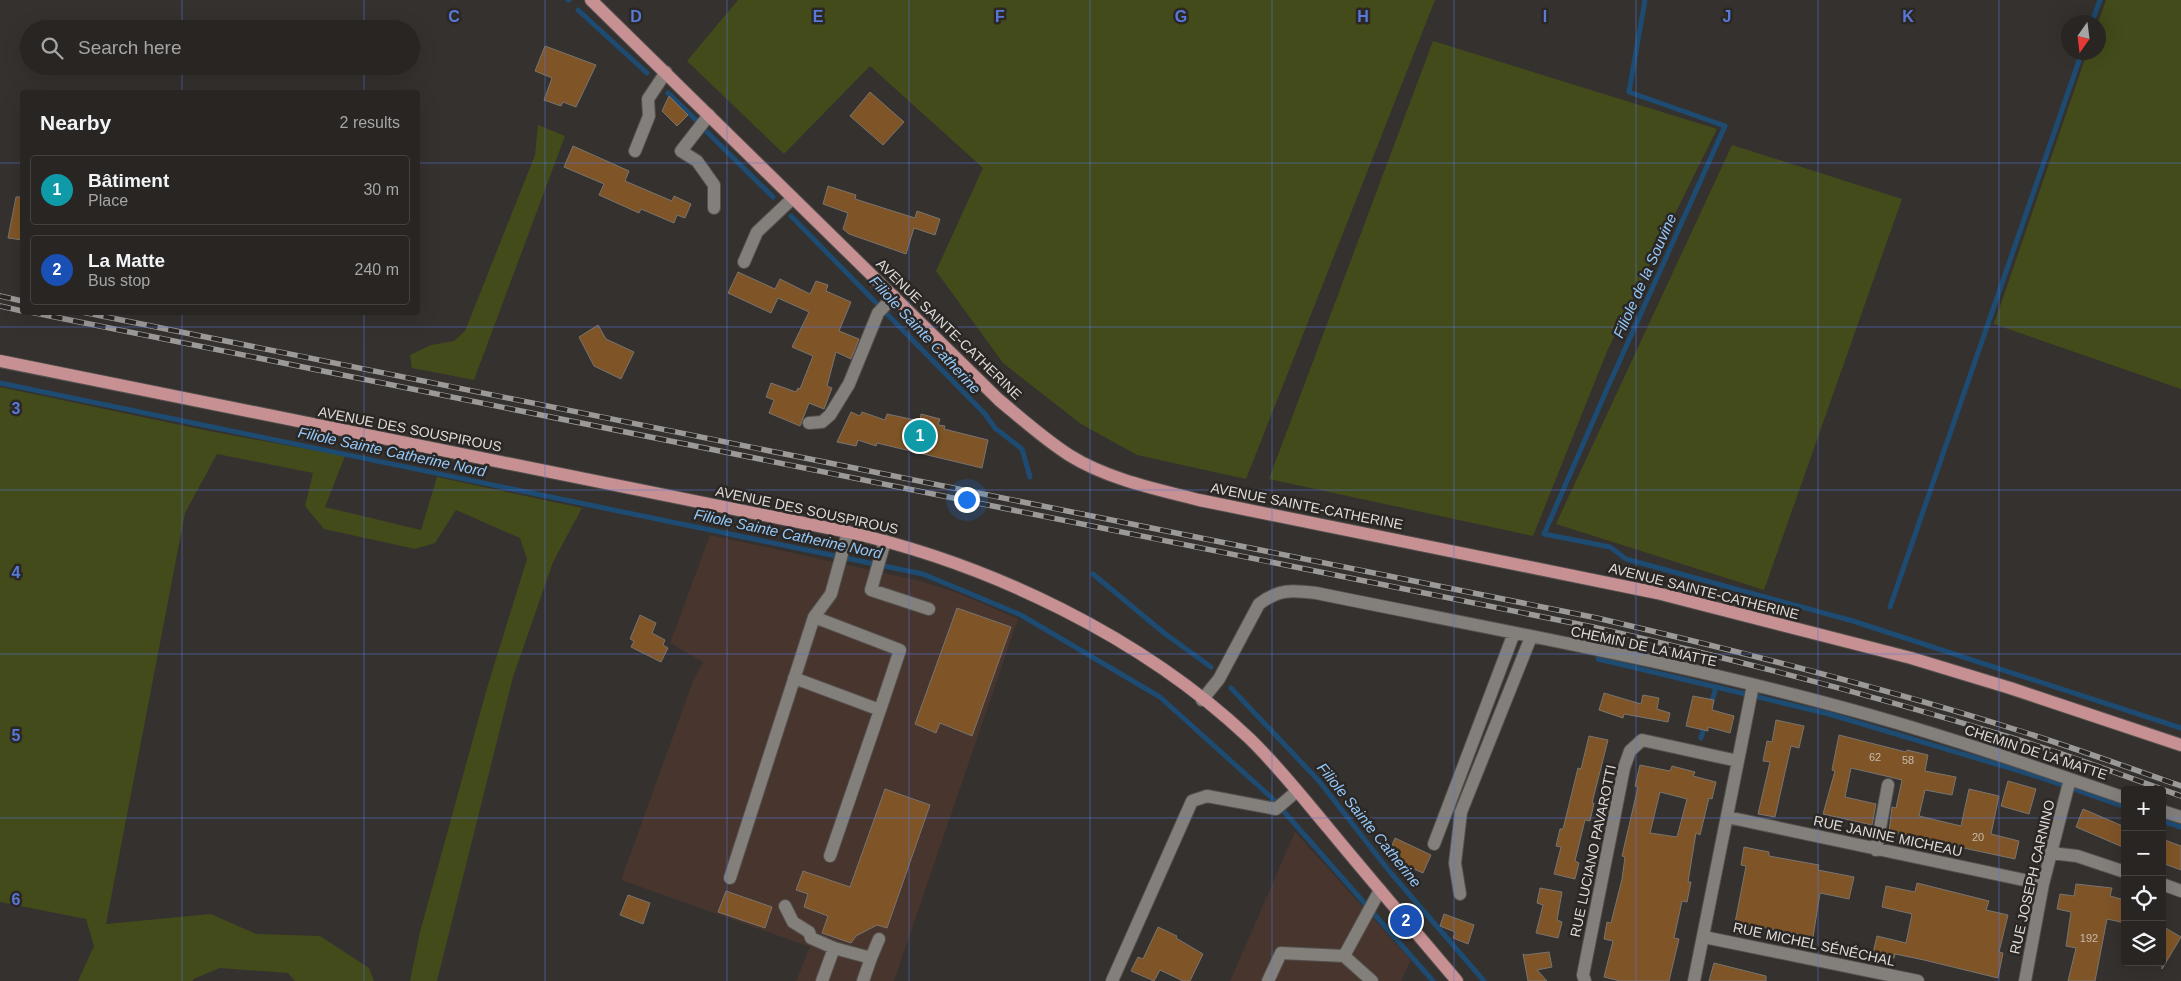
<!DOCTYPE html>
<html lang="en">
<head>
<meta charset="utf-8">
<style>
  :root { --surface:#282523; --page:#302d2b; --text:#f1f3f6; --muted:#a5a5a6; --line:#444241; --accent:#54cadd }
  body { margin:0; font-family:Arial,sans-serif; background:var(--page); color:var(--text) }
  .controls { position:absolute; right:15px; bottom:15px; display:grid; overflow:hidden; border-radius:5px; box-shadow:0 5px 20px #0002 }
  .controls button { width:45px; height:45px; display:grid; place-items:center; padding:0; border:0; border-bottom:1px solid var(--line); background:var(--surface); color:var(--text); font:25px sans-serif }
  .compass { position:absolute; left:2061px; top:15px; width:45px; height:45px; border-radius:50%; background:var(--surface); box-shadow:0 5px 20px #0002; rotate:194deg }
  .you { position:absolute; left:966px; top:499px; width:18px; height:18px; margin:-12px; border:4px solid #fff; border-radius:50%; background:#1a73e8; box-shadow:0 0 0 8px #1a73e833 }
  .badge { display:grid; place-items:center; width:32px; height:32px; border-radius:50%; background:var(--accent); color:#fff; font-size:16px; font-weight:700 }
  .pin { position:absolute; translate:-50% -50%; border:2px solid #fff; box-shadow:0 1px 5px #0006 }
  .list { margin:0; padding:0; list-style:none }
  h2 { display:flex; justify-content:space-between; align-items:center; height:65px; margin:0; padding:0 20px; font-size:21px }
  h2 small { font-size:16px; font-weight:400; color:var(--muted) }
  .list li { display:grid; grid-template-columns:32px 1fr auto; gap:15px; align-items:center; box-sizing:border-box; height:70px; margin:0 10px 10px; padding:0 10px; border:1px solid var(--line); border-radius:5px }
  .list b { display:block; font-size:19px; white-space:nowrap }
  .list p { margin:0; font-size:16px; white-space:nowrap; color:var(--muted) }
  .list em { font-size:16px; font-style:normal; color:var(--muted) }
  .icon { flex:none; width:28px; height:28px; fill:none; stroke:currentColor; stroke-width:2; stroke-linecap:round; stroke-linejoin:round }
  .map { position:relative; flex:none; width:2181px; height:981px; overflow:hidden }
  .search { position:absolute; background:var(--surface); box-shadow:0 5px 20px #0002; left:20px; top:20px; width:400px; height:55px; display:flex; align-items:center; gap:12px; box-sizing:border-box; padding:0 18px; border-radius:28px; color:var(--muted); font-size:19px }
  .panel { position:absolute; background:var(--surface); box-shadow:0 5px 20px #0002; left:20px; top:90px; width:400px; height:225px; border-radius:5px }
  .map>svg:first-child { display:block }
</style>
</head>
<body>
<div class="map">
<svg width="2181" height="981" viewBox="0 0 2181 981">
  <rect width="100%" height="100%" fill="#35312f"/>
  <path fill="#48352e" d="M710 535 916 580 958 593 1018 619 894 981H796L810 947 621 880 693 681 703 662 670 643Z
    M1295 832 1411 960 1401 981H1230Z"/>
  <path fill="#434b1b" d="M738 0H1435L1246 479 1137 455 1081 424 1003 363 936 271 983 168 870 66 784 154 687 61Z
    M2106 0H2181V389L1994 324 2087 53 2098 52V22Z
    M1433 41 1717 129 1608 349 1533 536 1269 479Z
    M538 125 565 136 474 380 412 368 410 355 431 345 454 341 465 331 535 155Z
    M1732 145 1902 199 1764 590 1556 524Z
    M0 387 209 431 345 456 325 507 421 530 437 477 582 508 553 562 513 677 437 981H410L420 932 487 688 527 559 520 538 456 510 435 543 415 549 324 529 305 506 313 473 217 454 185 513 106 924 211 914 256 934 320 936 369 968 374 981H295L288 973 220 968 193 979V981H78L94 946 86 919 0 902Z"/>
  <g fill="none" stroke-linecap="round" stroke-linejoin="round">
    <path stroke="#1d4b72" stroke-width="5" d="M568 0H569
      M1645 0 1629 92 1725 126 1607 389 1544 534 1610 547 1626 559 1853 621 2181 728
      M578 10 647 73
      M2092 22 2100 0
      M668 93 696 120
      M707 132 773 197
      M791 216 985 414 995 428 1022 449 1030 477
      M0 383 923 574 1021 615 1160 697 1272 798 1433 981
      M1093 574 1164 633 1211 667
      M1890 607 2082 52
      M1598 659 1716 687 1711 705
      M1716 687 1829 714 2036 776 2125 807
      M1231 688 1319 781 1390 872 1484 981
      M1701 738 1705 725
      M2162 821 2181 827"/>
  </g>
  <path fill="#7f5527" stroke="#787470" fill-rule="evenodd" d="M545 46 596 65 576 107 563 102 561 106 544 100 552 78 535 71Z
    M870 92 904 122 883 145 850 116Z
    M669 96 688 115 677 126 662 111Z
    M573 146 629 171 625 181 672 201 674 196 691 204 685 218 677 215 674 223 641 209 639 213 599 195 604 184 564 167Z
    M828 186 856 195 855 199 915 218 917 211 940 219 935 235 914 228 906 254 849 234 843 229 848 213 823 204Z
    M16 197H22V240L8 238Z
    M738 272 775 289 780 279 810 294 816 281 828 285 826 291 851 302 839 331 859 339 851 359 836 352 827 386 832 388 824 409 809 403 800 426 769 413 774 400 766 397 771 383 796 392 798 388 800 389 813 356 792 347 809 312 778 298 771 313 728 293Z
    M598 325 606 339 634 352 621 379 594 366 579 337Z
    M851 412 860 416 862 412 885 420 887 414 920 421 921 414 940 419 938 425 945 426 944 429 988 440 982 468 877 443 876 446 858 440 856 446 837 442Z
    M957 608 1011 627 972 736 940 723 936 733 915 724Z
    M640 615 656 623 652 633 665 640 663 645 668 648 661 662 631 647 634 641 630 639Z
    M1604 693 1641 704 1643 695 1659 698 1657 709 1670 713 1668 722 1624 714 1623 718 1599 710Z
    M1693 696 1714 700 1712 710 1734 716 1730 733 1708 727V731L1686 726Z
    M1776 720 1804 726 1799 748 1791 746 1775 817 1758 814 1770 762 1763 761 1767 741 1772 742Z
    M1839 735 1906 752 1907 750 1928 755 1925 771 1956 777 1952 795 1925 790 1919 816 1961 826 1969 789 1999 796 1991 834 2019 841 2015 859 1889 832 1892 807 1896 808 1902 780 1890 777 1851 768 1845 797 1876 804 1872 825 1823 814 1835 771 1832 770Z
    M1589 736 1608 740 1592 803H1594L1590 821 1585 820 1575 861 1579 863 1575 879 1554 874 1561 847 1556 846 1560 829H1563L1578 768 1581 769Z
    M1640 765 1670 771 1672 766 1695 772 1693 776 1716 782 1712 799 1709 798 1700 835 1696 833 1688 882H1691L1687 902 1682 901 1674 938 1679 939 1669 981H1620L1604 977 1613 941 1604 939 1607 922 1611 923 1622 879 1625 857 1622 856 1638 787 1635 786ZM1660 792 1687 799 1677 837 1650 833Z
    M2008 781 2036 789 2029 814 2001 806Z
    M885 789 930 805 887 928 877 925 856 936 851 943 822 933 828 916 804 907 808 894 796 890 803 871 850 887Z
    M2083 809 2125 827V848L2076 827Z
    M1395 838 1431 855 1423 873 1387 857Z
    M2162 839 2181 846V870L2162 863Z
    M1744 847 1769 852V856L1819 865 1818 870 1854 877 1849 899 1820 893 1813 937 1755 926 1752 937 1733 933 1746 866 1741 865Z
    M1917 883 1989 901 1986 910 2008 915 1999 952 2003 953 1998 978 1924 960 1895 954 1894 958 1873 953 1877 936 1906 943 1912 914 1882 907 1886 886 1915 892Z
    M2076 884 2112 888 2110 896 2125 900V923L2107 919 2095 981H2068L2076 948 2066 946 2071 912 2057 909 2060 894 2074 896Z
    M1540 888 1562 892 1557 920 1562 922 1558 938 1536 933 1543 905 1537 903Z
    M726 891 772 907 765 928 718 912Z
    M628 895 650 903 643 924 620 915Z
    M1444 914 1474 925 1468 944 1453 938 1455 932 1440 926Z
    M2162 926 2181 937 2162 969Z
    M1158 927 1177 936 1176 938 1203 954 1190 981H1183L1160 970 1154 981 1131 971 1138 957 1143 959Z
    M1549 952 1552 967 1537 970 1547 981H1528L1523 954 1525 955Z
    M1714 963 1766 976V981H1709Z"/>
  <g fill="none" stroke-linecap="round" stroke-linejoin="round">
    <defs>
      <path id="minor" d="M709 115 681 151 697 161 714 185V208
        M635 151 649 116 648 99 666 72
        M744 262 757 232 793 198
        M809 423 822 422 830 415 849 384 878 313 894 296
        M885 541 871 590 929 609
        M814 617 900 650 880 710
        M794 678 880 710 830 856
        M1202 700 1219 679 1259 604C1279 589 1291 590 1316 593 1502 631 1690 664 1873 716 1958 740 2041 769 2125 798
        M1738 761 1753 685
        M2162 811 2181 817
        M1727 817 2043 884
        M1434 844 1514 633
        M1876 850 1888 785
        M2051 853 2077 856 2125 872
        M730 878 814 617 831 594 848 532
        M2162 884 2181 891
        M1460 894 1455 863 1461 812 1531 637
        M785 906 793 922 809 932 811 938 834 948
        M1704 937 1918 981
        M871 958 879 939
        M822 981 834 948 871 958 863 981
        M1112 981 1192 801 1207 796 1276 809 1297 791
        M1268 981 1281 953 1344 956
        M1372 981 1344 956 1380 890
        M1585 981 1583 975 1624 768 1630 751 1642 740 1738 761 1694 981
        M2025 981 2043 884 2070 779"/>
      <path id="major" d="M591 0 999 400C1022 419 1044 439 1069 455 1107 479 1156 489 1199 500L1657 593 1911 658 2010 688 2181 745
        M0 361 848 532C990 564 1142 637 1249 738 1278 766 1303 798 1329 829 1371 880 1414 930 1457 981"/>
    </defs>
    <use href="#minor" stroke="#53504e" stroke-width="14"/>
    <use href="#major" stroke="#53504e" stroke-width="14"/>
    <use href="#minor" stroke="#837f7b" stroke-width="12"/>
    <use href="#major" stroke="#c79193" stroke-width="12"/>
    <defs>
      <path id="rail" d="M0 296 22 301
        M0 306 22 311
        M30 312 1593 627C1733 659 1872 695 2009 737 2067 754 2124 776 2181 796
        M82 312 1597 618C1738 651 1878 686 2017 730 2072 747 2126 767 2181 786"/>
    </defs>
    <use href="#rail" stroke="#9c9a98" stroke-width="5.5"/>
    <use href="#rail" stroke="#2b2725" stroke-width="4" stroke-dasharray="11" stroke-linecap="butt"/>
  </g>
  <path fill="none" stroke="#5779d9" stroke-width="1" stroke-opacity="0.55" d="M182 0V29M364 0V29M545 0V981M727 0V981M909 0V981M1090 0V981M1272 0V981M1454 0V981M1636 0V981M1818 0V981M1999 0V981M182 66V92M364 66V92M0 163H22M418 163H2181M182 312V981M364 312V981M0 327H2181M0 490H2181M0 654H2181M0 818H2125M2162 818H2181"/>
  <g text-anchor="middle" stroke-width="5" stroke-linejoin="round" paint-order="stroke">
    <g font-size="11" fill="#c6baad">
      <text x="1875" y="761">62</text>
      <text x="1908" y="764">58</text>
      <text x="1978" y="841">20</text>
      <text x="2089" y="942">192</text>
    </g>
    <g font-size="14" fill="#dedcda" stroke="#2b2725">
      <text transform="translate(949 329) rotate(44)" y="5">AVENUE SAINTE-CATHERINE</text>
      <text transform="translate(410 429) rotate(11)" y="5">AVENUE DES SOUSPIROUS</text>
      <text transform="translate(1307 506) rotate(11)" y="5">AVENUE SAINTE-CATHERINE</text>
      <text transform="translate(807 510) rotate(12)" y="5">AVENUE DES SOUSPIROUS</text>
      <text transform="translate(1704 591) rotate(14)" y="5">AVENUE SAINTE-CATHERINE</text>
      <text transform="translate(1644 646) rotate(12)" y="5">CHEMIN DE LA MATTE</text>
      <text transform="translate(2036 752) rotate(18)" y="5">CHEMIN DE LA MATTE</text>
      <text transform="translate(1888 836) rotate(12)" y="5">RUE JANINE MICHEAU</text>
      <text transform="translate(1593 851) rotate(-78)" y="5">RUE LUCIANO PAVAROTTI</text>
      <text transform="translate(2032 877) rotate(-77)" y="5">RUE JOSEPH CARNINO</text>
      <text transform="translate(1814 944) rotate(12)" y="5">RUE MICHEL SÉNÉCHAL</text>
    </g>
    <g font-size="15" font-style="italic" fill="#94c9fb" stroke="#2b2725">
      <text transform="translate(1645 276) rotate(-66)" y="5">Filiole de la Souvine</text>
      <text transform="translate(925 335) rotate(47)" y="5">Filiole Sainte Catherine</text>
      <text transform="translate(392 452) rotate(12)" y="5">Filiole Sainte Catherine Nord</text>
      <text transform="translate(788 534) rotate(12)" y="5">Filiole Sainte Catherine Nord</text>
      <text transform="translate(1369 825) rotate(51)" y="5">Filiole Sainte Catherine</text>
    </g>
  </g>
  <g font-size="16" text-anchor="middle" font-weight="bold" fill="#5779d9" stroke="#2b2725" stroke-width="5" stroke-linejoin="round" paint-order="stroke">
    <text x="454" y="22">C</text>
    <text x="636" y="22">D</text>
    <text x="818" y="22">E</text>
    <text x="1000" y="22">F</text>
    <text x="1181" y="22">G</text>
    <text x="1363" y="22">H</text>
    <text x="1545" y="22">I</text>
    <text x="1727" y="22">J</text>
    <text x="1908" y="22">K</text>
    <text x="16" y="414">3</text>
    <text x="16" y="578">4</text>
    <text x="16" y="741">5</text>
    <text x="16" y="905">6</text>
  </g>
</svg>
<div class="controls">
<button>+</button>
<button>−</button>
<button><svg class="icon" aria-label="locate" viewBox="0 0 24 24"><circle cx="12" cy="12" r="6"/><path d="M12 2v4M12 18v4M2 12h4M18 12h4"/></svg></button>
<button><svg class="icon" aria-label="layers" viewBox="0 0 24 24"><path d="M12 4l9 5-9 5-9-5zM3 14l9 5 9-5"/></svg></button>
</div>
<svg class="compass" viewBox="-18 -18 36 36"><path d="M0-13l5 13h-10z" fill="#e53935"/><path d="M0 13l5-13h-10z" fill="#a5a5a6"/></svg>
<div class="you"></div>
<div class="pin badge" style="left:920px;top:436px;background:#0f9aa8">1</div>
<div class="pin badge" style="left:1406px;top:921px;background:#1a4fb4">2</div>
<div class="search"><svg class="icon" aria-label="search" viewBox="0 0 24 24"><circle cx="10" cy="10" r="6"/><path d="M15 15l6 6"/></svg>Search here</div>
<section class="panel">
<h2>Nearby<small>2 results</small></h2>
<ul class="list">
<li><span class="badge" style="background:#0f9aa8">1</span><div><b>Bâtiment</b><p>Place</p></div><em>30 m</em></li>
<li><span class="badge" style="background:#1a4fb4">2</span><div><b>La Matte</b><p>Bus stop</p></div><em>240 m</em></li>
</ul>
</section>
</div>
</body>
</html>
